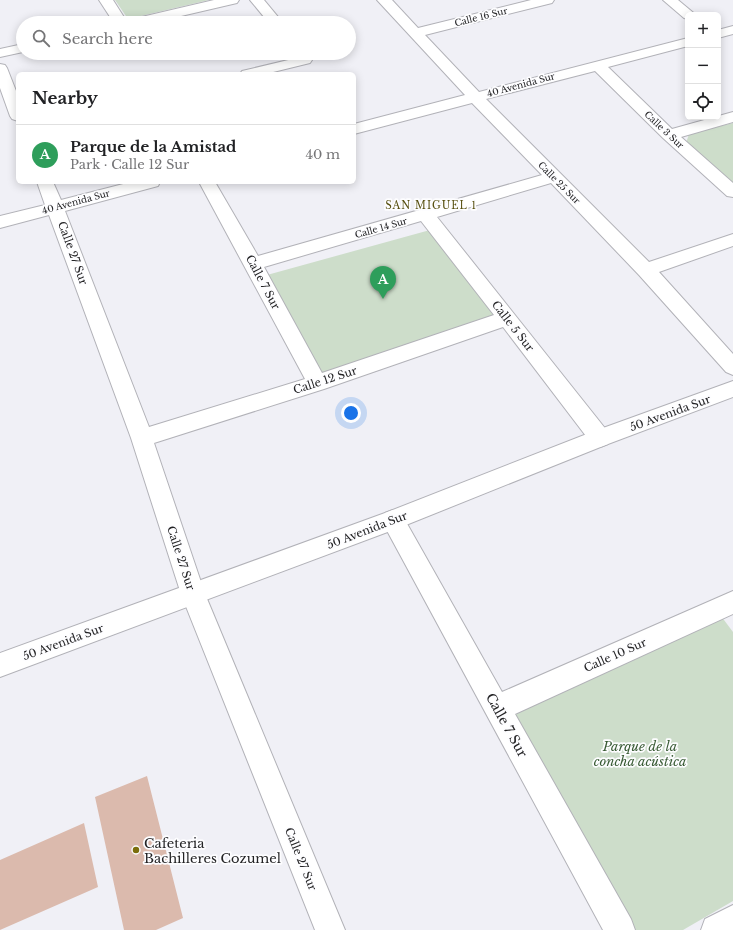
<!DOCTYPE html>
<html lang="en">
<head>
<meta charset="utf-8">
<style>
  :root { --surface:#fff; --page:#f2f2f2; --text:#202124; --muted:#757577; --line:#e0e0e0; --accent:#b45309 }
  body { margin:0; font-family:"Libre Baskerville",serif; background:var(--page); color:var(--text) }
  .controls { position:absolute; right:12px; top:12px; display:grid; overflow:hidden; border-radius:6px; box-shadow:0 2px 10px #0003 }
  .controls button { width:36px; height:36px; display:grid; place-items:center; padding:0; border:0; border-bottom:1px solid var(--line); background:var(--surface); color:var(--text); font:20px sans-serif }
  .you { position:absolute; left:351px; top:413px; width:14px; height:14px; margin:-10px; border:3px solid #fff; border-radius:50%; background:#1a73e8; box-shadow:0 0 0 6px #1a73e833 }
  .badge { display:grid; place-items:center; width:26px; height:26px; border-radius:50%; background:var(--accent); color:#fff; font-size:13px; font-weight:700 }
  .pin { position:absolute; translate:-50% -33px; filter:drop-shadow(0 1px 2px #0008) }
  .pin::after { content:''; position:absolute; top:21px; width:14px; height:12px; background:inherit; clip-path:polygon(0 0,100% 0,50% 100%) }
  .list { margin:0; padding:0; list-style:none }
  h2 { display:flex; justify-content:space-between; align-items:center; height:52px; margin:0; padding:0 16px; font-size:17px }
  h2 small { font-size:13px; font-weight:400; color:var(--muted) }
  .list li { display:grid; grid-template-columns:26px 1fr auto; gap:12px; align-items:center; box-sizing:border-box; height:60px; padding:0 16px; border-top:1px solid var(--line) }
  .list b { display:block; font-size:15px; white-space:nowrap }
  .list p { margin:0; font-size:13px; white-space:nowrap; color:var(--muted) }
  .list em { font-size:13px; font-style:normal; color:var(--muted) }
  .icon { flex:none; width:22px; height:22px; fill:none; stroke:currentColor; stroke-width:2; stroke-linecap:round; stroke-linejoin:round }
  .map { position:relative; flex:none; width:733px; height:930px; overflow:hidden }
  .search { position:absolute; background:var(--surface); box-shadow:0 2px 10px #0003; left:16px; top:16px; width:340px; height:44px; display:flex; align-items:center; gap:10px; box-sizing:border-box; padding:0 14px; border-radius:22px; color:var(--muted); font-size:15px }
  .panel { position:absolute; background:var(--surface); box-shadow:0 2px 10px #0003; left:16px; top:72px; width:340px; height:112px; border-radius:6px }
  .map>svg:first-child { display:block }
</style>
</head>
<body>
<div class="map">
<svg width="733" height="930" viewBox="0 0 733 930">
  <rect width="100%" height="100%" fill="#f0f0f6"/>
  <path fill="#cdddca" d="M115 0H209L128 19Z
    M733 123V184L686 143 689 134Z
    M430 230 505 323 328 383 267 275Z
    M718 612 733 632V901L683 930H635L512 714Z"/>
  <path fill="#dbbaad" d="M147 776 183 918 156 930H124L95 797Z
    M84 823 98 887 0 930V860Z"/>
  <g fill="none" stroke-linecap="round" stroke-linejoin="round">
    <defs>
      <path id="street" d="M99 0H113L127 22 133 19 214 0H239L237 3 151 23H114Z
        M250 0H264L283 23H269Z
        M377 0H392L418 28 531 0H554L552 3 425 35 479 92 688 38V46L608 67 672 129 733 112V122L681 137 733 183V197L727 196 663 138 595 71 486 99 649 262 733 234V246L659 272 733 354V375L726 372 639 275 551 183 437 217 608 432 611 438 608 444 600 447 592 444 503 327 324 389 154 443 205 594 345 930H315L181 594 131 438 49 215 0 228V216L45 205 37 182H53L61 200 131 182H160L158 186 65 211 149 427 305 379 199 182H215L258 256 542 175 472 103 354 134V124L465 95ZM421 221 494 315 322 373 264 267Z
        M663 0H678L696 15H688V19L684 18Z
        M733 26V34L718 38V30Z
        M23 44V52L0 57V49Z
        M305 56 310 57 312 60 310 63 265 74H240L242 71Z
        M0 64 5 65 7 68 18 96V121L12 119 10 116 0 88Z
        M393 510 401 513 502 692 733 591V614L515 714 631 919 635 930H603L385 527 381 520 385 513Z
        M733 905V930H701L705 919Z"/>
      <path id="secondary" d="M733 381V397L608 444 401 527 0 677V653L385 513 592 432Z"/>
    </defs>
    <use href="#street" stroke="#b2b2b8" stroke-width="2"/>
    <use href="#secondary" stroke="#b2b2b8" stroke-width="2"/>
    <use href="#street" fill="#fff" fill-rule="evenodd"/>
    <use href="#secondary" fill="#fff" fill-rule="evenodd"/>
  </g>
  <circle fill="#7b6e0c" stroke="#fdfdff" stroke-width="1.5" cx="136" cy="850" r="4"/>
  <g text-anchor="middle" stroke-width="3.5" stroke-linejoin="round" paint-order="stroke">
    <g font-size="9" fill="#232325" stroke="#fdfdff">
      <text transform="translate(481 17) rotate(-14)" y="3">Calle 16 Sur</text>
      <text transform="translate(521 85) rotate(-15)" y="3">40 Avenida Sur</text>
      <text transform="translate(664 130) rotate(43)" y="3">Calle 3 Sur</text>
      <text transform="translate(559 183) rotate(45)" y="3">Calle 25 Sur</text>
      <text transform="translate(76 202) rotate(-15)" y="3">40 Avenida Sur</text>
      <text transform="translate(381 228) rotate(-16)" y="3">Calle 14 Sur</text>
    </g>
    <g font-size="10" letter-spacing="1" fill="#585011" stroke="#fdfdff">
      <text x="431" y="209">SAN MIGUEL 1</text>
    </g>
    <g font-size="11" fill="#232325" stroke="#fdfdff">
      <text transform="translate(73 253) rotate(70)" y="4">Calle 27 Sur</text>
      <text transform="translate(263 282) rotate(62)" y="4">Calle 7 Sur</text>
      <text transform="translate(513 326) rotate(52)" y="4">Calle 5 Sur</text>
      <text transform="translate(325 380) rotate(-18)" y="4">Calle 12 Sur</text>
      <text transform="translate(670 413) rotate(-20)" y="4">50 Avenida Sur</text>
      <text transform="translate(367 530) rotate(-21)" y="4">50 Avenida Sur</text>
      <text transform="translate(181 558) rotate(72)" y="4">Calle 27 Sur</text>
      <text transform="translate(63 642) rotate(-20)" y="4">50 Avenida Sur</text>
      <text transform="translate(615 655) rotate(-24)" y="4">Calle 10 Sur</text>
      <text transform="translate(301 859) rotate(68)" y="4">Calle 27 Sur</text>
    </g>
    <g font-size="13" fill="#232325" stroke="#fdfdff">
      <text transform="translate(507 725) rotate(61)" y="5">Calle 7 Sur</text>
    </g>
    <g font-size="13" font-style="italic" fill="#395b35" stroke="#fdfdff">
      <text x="640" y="751">Parque de la<tspan x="640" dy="15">concha acústica</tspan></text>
    </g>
    <g font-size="13" fill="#232325" stroke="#fdfdff" text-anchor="start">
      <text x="144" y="848">Cafeteria<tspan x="144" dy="15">Bachilleres Cozumel</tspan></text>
    </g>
  </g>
</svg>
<div class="controls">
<button>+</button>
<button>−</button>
<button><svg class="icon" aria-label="locate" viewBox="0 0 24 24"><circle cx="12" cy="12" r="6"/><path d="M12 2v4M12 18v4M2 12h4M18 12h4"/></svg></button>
</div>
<div class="you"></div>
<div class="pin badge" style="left:383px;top:299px;background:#2e9e5b">A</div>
<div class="search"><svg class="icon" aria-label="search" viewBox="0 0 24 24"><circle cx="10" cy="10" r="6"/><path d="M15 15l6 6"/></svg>Search here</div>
<section class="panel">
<h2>Nearby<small></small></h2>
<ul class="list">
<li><span class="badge" style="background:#2e9e5b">A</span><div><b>Parque de la Amistad</b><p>Park · Calle 12 Sur</p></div><em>40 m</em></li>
</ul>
</section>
</div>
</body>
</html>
